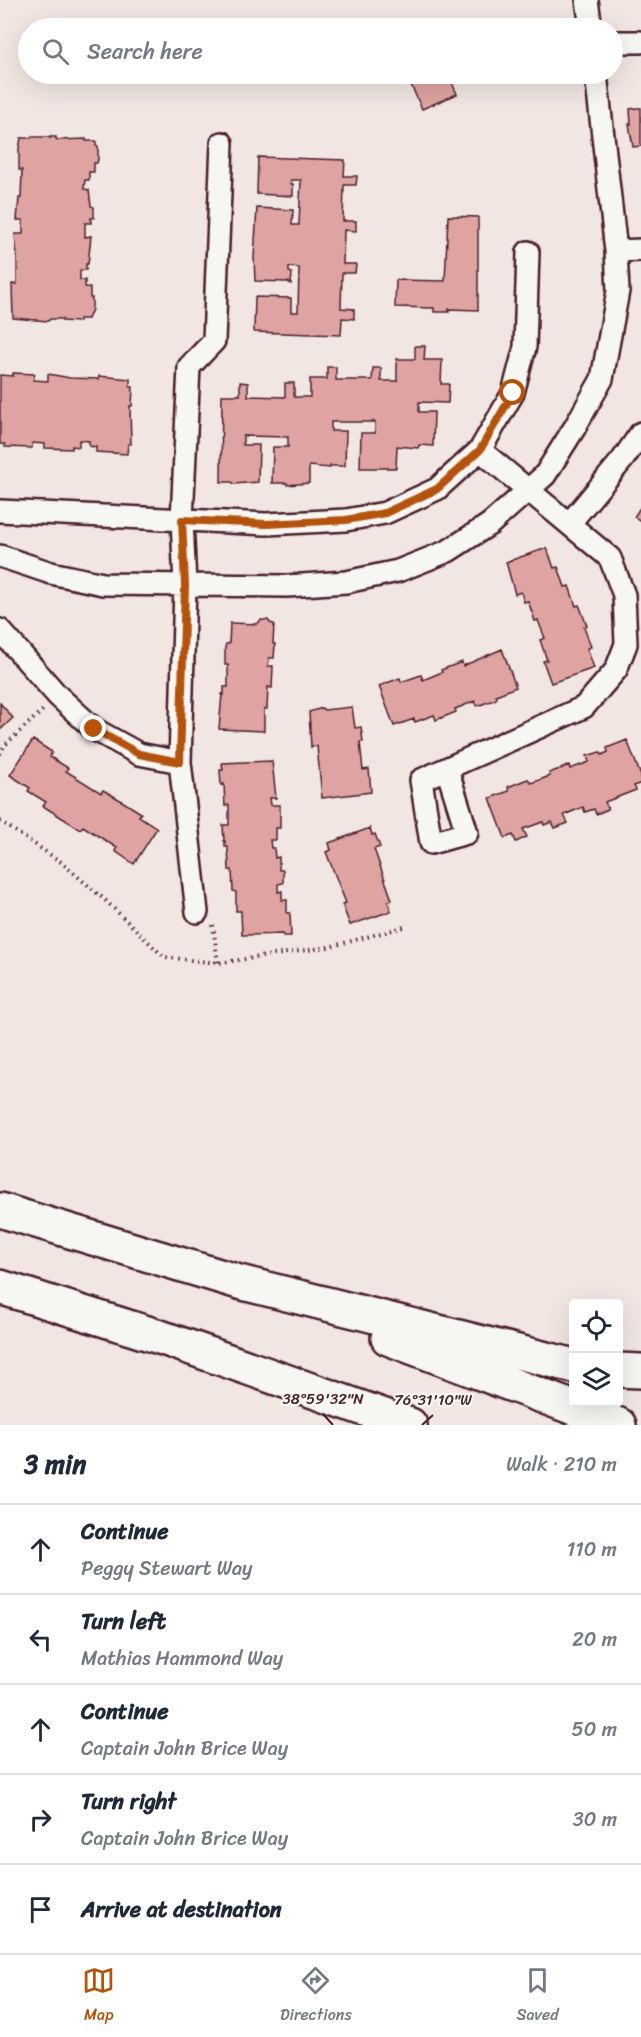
<!DOCTYPE html>
<html lang="en">
<head>
<meta charset="utf-8">
<style>
  :root { --surface:#fff; --page:#f6f6f7; --text:#1f2937; --muted:#747a83; --line:#e0e1e3; --accent:#b45309 }
  body { margin:0; font-family:Sriracha,sans-serif; background:var(--page); color:var(--text) }
  .controls { position:absolute; right:18px; bottom:18px; display:grid; overflow:hidden; border-radius:6px; box-shadow:0 6px 24px #0002 }
  .controls button { width:54px; height:54px; display:grid; place-items:center; padding:0; border:0; border-bottom:2px solid var(--line); background:var(--surface); color:var(--text); font:30px sans-serif }
  .stop { position:absolute; width:18px; height:18px; margin:-14px; border:4px solid #b45309; border-radius:50%; background:#fff }
  .stop.end { background:#b45309; border-color:#fff; box-shadow:0 2px 6px #0008 }
  .list { margin:0; padding:0; list-style:none }
  h2 { display:flex; justify-content:space-between; align-items:center; height:78px; margin:0; padding:0 24px; font-size:26px }
  h2 small { font-size:20px; font-weight:400; color:var(--muted) }
  .list li { display:grid; grid-template-columns:39px 1fr auto; gap:18px; align-items:center; box-sizing:border-box; height:90px; padding:0 24px; border-top:2px solid var(--line) }
  .list b { display:block; font-size:22px; white-space:nowrap }
  .list p { margin:0; font-size:20px; white-space:nowrap; color:var(--muted) }
  .list em { font-size:20px; font-style:normal; color:var(--muted) }
  .icon { flex:none; width:33px; height:33px; fill:none; stroke:currentColor; stroke-width:2; stroke-linecap:round; stroke-linejoin:round }
  .map { position:relative; flex:none; width:641px; height:1425px; overflow:hidden }
  .search { position:absolute; background:var(--surface); box-shadow:0 6px 24px #0002; left:18px; right:18px; top:18px; height:66px; display:flex; align-items:center; gap:15px; box-sizing:border-box; padding:0 21px; border-radius:33px; color:var(--muted); font-size:22px }
  .sheet { height:528px; background:var(--surface) }
  nav { display:flex; justify-content:space-around; align-items:center; box-sizing:border-box; height:84px; border-top:2px solid var(--line); background:var(--surface); font-size:16px; color:var(--muted) }
  nav a { display:grid; justify-items:center; gap:3px }
  nav .on { color:var(--accent) }
  .map>svg:first-child { display:block }
</style>
</head>
<body>
<div class="map">
<svg width="641" height="1425" viewBox="0 0 641 1425">
  <rect width="100%" height="100%" fill="#f1e6e2"/>
  <filter id="ink" filterUnits="userSpaceOnUse"><feTurbulence type="fractalNoise" baseFrequency=".0167" numOctaves="2"/><feDisplacementMap in="SourceGraphic" scale="12" xChannelSelector="R" yChannelSelector="G"/><feConvolveMatrix kernelMatrix="1 2 1 2 8 2 1 2 1" color-interpolation-filters="sRGB"/></filter>
  <g filter="url(#ink)">
    <path fill="#dfa4a2" stroke="#4a1f2b" stroke-width="1.5" d="M406 74H448L457 94 422 109Z
      M637 108H641V146L633 147 629 124H631L630 109Z
      M31 137H49L50 139V137H56V139L58 140 86 139V141H96V146H98V159L97 163H94V172H89V180H85L84 187V189L89 190 91 206 94 207V218H91V223H85V237L91 236 88 264H86V270H80V280H85V287L90 288V298H92V309L88 319H79V322L62 321V319H50L48 321 13 318 12 284H17V257L15 234H23V220H17L19 198H21L22 170H19V149L21 138H31Z
      M258 157 345 160 344 176H357L356 185H344L343 221H356V231L344 230 343 264H356L355 273H342L341 308 354 309V319L342 318 341 335 254 332 255 297 291 298V312H298L299 268 289 267V272L292 273 291 284 288 282 255 281 254 258 257 208 293 210 292 225H299L301 180H291V184H293V196L257 194Z
      M448 216 478 217V310L449 309V312H434V308L395 307 396 280 445 281Z
      M415 346H425L424 360H442L441 384H449L448 403 419 402V412H434L433 446 419 445 418 448 397 446 396 468H360L361 433H375V422H331V431H346L345 466H330V468L309 466V483L287 485V483H272L273 447H288V437L243 436V445H259L258 482 234 484 232 482H221L222 395H240V382L248 383V396L285 397V383H294V397H310V379H327V367H336V380H372L373 368H381V381H397V359H415Z
      M13 373 35 374 33 380 48 381V374L70 378 99 379V376L130 379V387H133L132 406H130L131 444H128L127 454 96 452V447L89 446V441L79 440V447L72 446V449L45 448V444L32 443V448L5 447V444H0V375L13 376Z
      M641 506V521L634 517Z
      M547 548 554 568 558 567 565 587 569 586 576 606 579 605 580 607 587 626 584 627 591 647 587 648 594 668 551 683 543 661 547 660 540 640 545 638 539 623 538 620 535 621 528 601 524 602 521 592 515 594 506 562Z
      M261 620H268L270 623 274 624 273 644H275L274 658H269L268 666H273L272 688 268 687 267 709H264V731L219 729 222 694 224 695V687H228V665H225V647L226 644H229L230 623 257 624Z
      M502 649 516 687 496 695 497 698 494 700 477 706 475 701 455 709 456 712 436 720 434 715 415 722 414 719 394 726 379 686 400 678 401 682 421 675 423 680 442 672 441 670 462 662 463 666Z
      M0 703 13 718 0 730Z
      M352 707 355 728 361 727 363 742H360L363 770 369 769 371 792 322 798 317 746 311 747 309 712 322 708 324 710Z
      M33 740 52 752 50 757 68 768 66 771 101 793 103 790 117 798 141 813 139 816 157 828 134 864 115 851 117 848 83 826 80 829 43 806 46 802 28 791 30 788 10 775Z
      M627 740 641 776V783L634 786 636 790 605 802 608 809 599 813 596 814 594 809 585 812 583 807 564 815 568 823 555 828 552 822 544 825 543 822 523 829 527 837 516 842 513 835 505 838 490 798 509 791 508 787 525 780 528 779 531 783 550 776 549 773 560 769 569 765 570 769 589 762 587 756 600 752 602 755 608 752 607 748Z
      M272 761 276 798H270L271 805H280V828H276V840H270L271 848H274L275 858 279 857V870H283V883L278 884V892L282 891V900H287V913H290L291 936H283V934L242 935 241 911H236V892L233 891 232 870H229L228 847H225V841H224L223 825H229V805L225 806 224 784 221 785 220 770H223L222 763Z
      M370 828 372 835 375 834 380 847 374 849 392 900 388 902 391 911 350 925 342 904 346 903 326 852 331 850 329 843Z"/>
    <g fill="none" stroke-linecap="round" stroke-linejoin="round">
      <defs>
        <path id="minor" d="M587 0 591 28
          M612 42H641
          M616 251 641 250
          M0 511 266 524 346 520 385 513 437 489 480 450 513 393 525 347 528 252
          M569 524 623 459 641 433
          M0 556 51 573 103 584 287 586 346 582 398 571 448 551 490 524 545 475 575 427 602 379 618 291 616 251 596 74
          M0 630 58 696 94 729 139 754 180 762
          M447 769 467 833 431 843 421 780 584 707 616 670 626 644 624 595 610 558 480 450
          M197 912 180 762 185 585 182 520 189 367 214 341 222 143"/>
        <path id="motorway" d="M0 1210 239 1282 574 1366
          M0 1287 163 1338 410 1425
          M388 1338 619 1425
          M618 1370 641 1371"/>
      </defs>
      <use href="#minor" stroke="#4a1f2b" stroke-width="26"/>
      <use href="#motorway" stroke="#4a1f2b" stroke-width="38"/>
      <path stroke="#4a1f2b" stroke-width="4" stroke-dasharray="1.5 4.5" stroke-linecap="butt" d="M0 754 4 746 43 710
        M0 821 61 862 106 901 164 957 218 963 329 947 404 927
        M213 925 218 963"/>
      <use href="#minor" stroke="#f6f6f2" stroke-width="21"/>
      <use href="#motorway" stroke="#f6f6f2" stroke-width="33"/>
    </g>
  </g>
  <g fill="none" stroke-linecap="round" stroke-linejoin="round" filter="url(#ink)">
    <path stroke="#b45309" stroke-width="8" d="M94 729 139 754 180 762 185 585 182 520 266 524 346 520 385 513 437 489 480 450 513 393"/>
  </g>
  <path fill="none" stroke="#4a1f2b" stroke-width="2" d="M323 1414 333 1425M422 1425 433 1415"/>
  <g font-size="15" text-anchor="middle" fill="#4a1f2b" stroke="#f6f6f2" stroke-width="4.5" stroke-linejoin="round" paint-order="stroke">
    <text x="323" y="1404">38°59'32"N</text>
    <text x="433" y="1405">76°31'10"W</text>
  </g>
</svg>
<div class="controls">
<button><svg class="icon" aria-label="locate" viewBox="0 0 24 24"><circle cx="12" cy="12" r="6"/><path d="M12 2v4M12 18v4M2 12h4M18 12h4"/></svg></button>
<button><svg class="icon" aria-label="layers" viewBox="0 0 24 24"><path d="M12 4l9 5-9 5-9-5zM3 14l9 5 9-5"/></svg></button>
</div>
<div class="stop" style="left:513px;top:393px"></div>
<div class="stop end" style="left:94px;top:729px"></div>
<div class="search"><svg class="icon" aria-label="search" viewBox="0 0 24 24"><circle cx="10" cy="10" r="6"/><path d="M15 15l6 6"/></svg>Search here</div>
</div>
<section class="sheet">
<h2>3 min<small>Walk · 210 m</small></h2>
<ul class="list">
<li><svg class="icon" aria-label="ahead" viewBox="0 0 24 24"><path d="M12 20V5M6 11l6-6 6 6"/></svg><div><b>Continue</b><p>Peggy Stewart Way</p></div><em>110 m</em></li>
<li><svg class="icon" aria-label="left" viewBox="0 0 24 24"><path d="M17 20v-9H6M10 6l-5 5 5 5"/></svg><div><b>Turn left</b><p>Mathias Hammond Way</p></div><em>20 m</em></li>
<li><svg class="icon" aria-label="ahead" viewBox="0 0 24 24"><path d="M12 20V5M6 11l6-6 6 6"/></svg><div><b>Continue</b><p>Captain John Brice Way</p></div><em>50 m</em></li>
<li><svg class="icon" aria-label="right" viewBox="0 0 24 24"><path d="M7 20v-9h11M14 6l5 5-5 5"/></svg><div><b>Turn right</b><p>Captain John Brice Way</p></div><em>30 m</em></li>
<li><svg class="icon" aria-label="arrive" viewBox="0 0 24 24"><path d="M6 21V4h12l-3 4 3 4H6"/></svg><div><b>Arrive at destination</b></div></li>
</ul>
</section>
<nav>
<a class="on"><svg class="icon" aria-label="map" viewBox="0 0 24 24"><path d="M3 6l6-2 6 2 6-2v14l-6 2-6-2-6 2zM9 4v14M15 6v14"/></svg>Map</a>
<a><svg class="icon" aria-label="directions" viewBox="0 0 24 24"><path d="M12 3l9 9-9 9-9-9zM9 14v-3h6M13 9l2 2-2 2"/></svg>Directions</a>
<a><svg class="icon" aria-label="saved" viewBox="0 0 24 24"><path d="M7 4h10v16l-5-4-5 4z"/></svg>Saved</a>
</nav>
</body>
</html>
